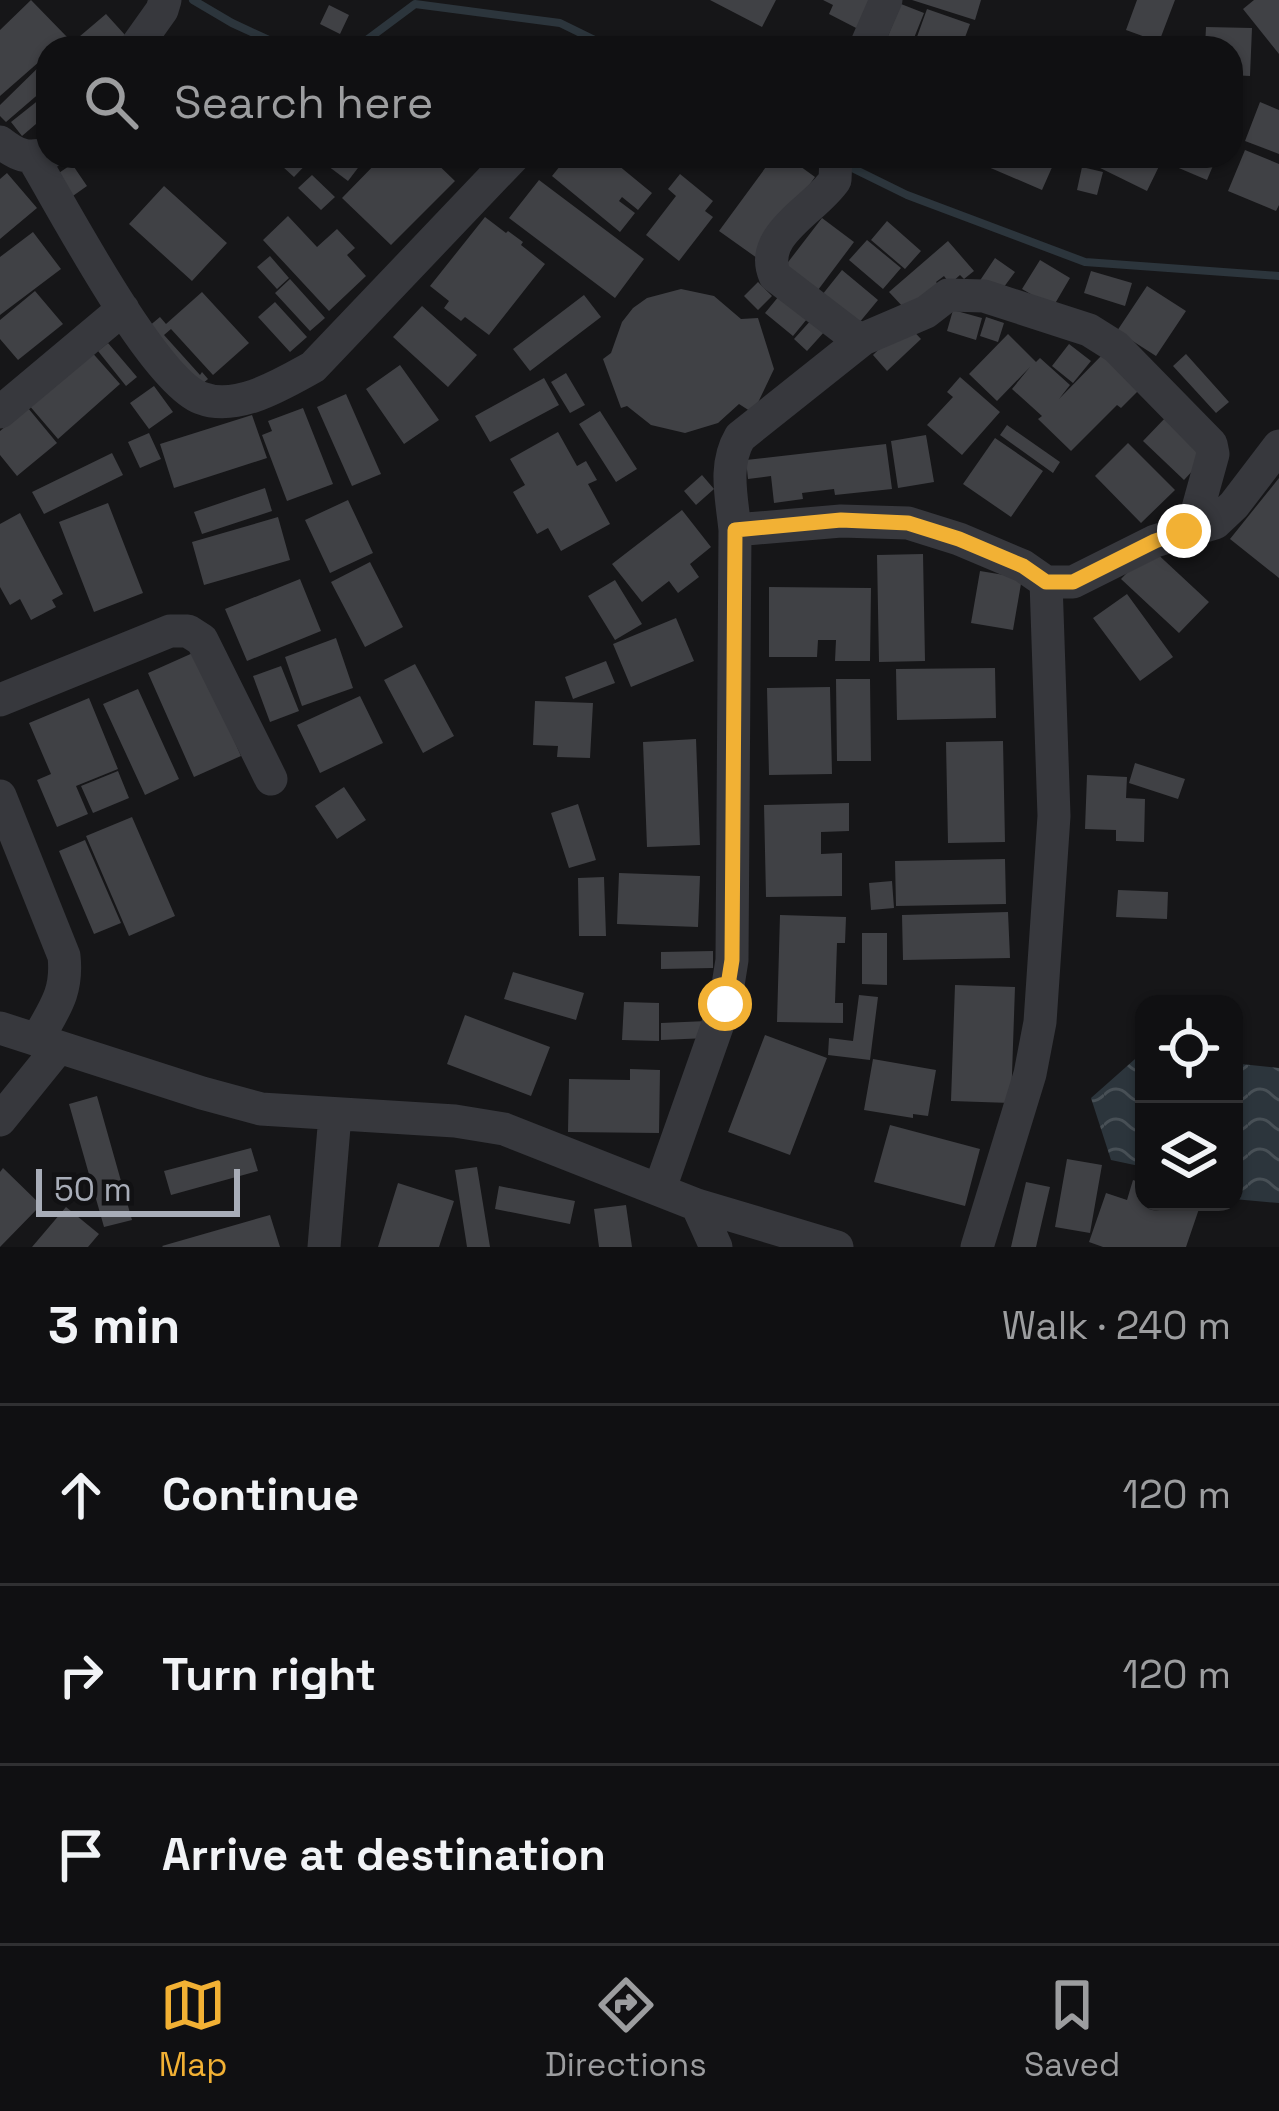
<!DOCTYPE html>
<html lang="en">
<head>
<meta charset="utf-8">
<style>
  :root { --surface:#101012; --page:#1e1e20; --text:#f1f3f6; --muted:#9c9d9f; --line:#303032; --accent:#f2b134 }
  body { margin:0; font-family:"Space Grotesk",sans-serif; background:var(--page); color:var(--text) }
  .controls { position:absolute; right:36px; bottom:36px; display:grid; overflow:hidden; border-radius:24px; box-shadow:0 3px 9px #0004 }
  .controls button { width:108px; height:108px; display:grid; place-items:center; padding:0; border:0; border-bottom:3px solid var(--line); background:var(--surface); color:var(--text); font:60px sans-serif }
  .scale { position:absolute; left:36px; bottom:30px; width:204px; box-sizing:border-box; padding-left:12px; border:6px solid #a8adb8; border-top:0; font-size:33px; line-height:42px; white-space:nowrap; color:#a8adb8; -webkit-text-stroke:9px #111113; paint-order:stroke }
  .stop { position:absolute; width:36px; height:36px; margin:-27px; border:9px solid #f2b134; border-radius:50%; background:#fff }
  .stop.end { background:#f2b134; border-color:#fff; box-shadow:0 3px 12px #0008 }
  .list { margin:0; padding:0; list-style:none }
  h2 { display:flex; justify-content:space-between; align-items:center; height:156px; margin:0; padding:0 48px; font-size:51px }
  h2 small { font-size:39px; font-weight:400; color:var(--muted) }
  .list li { display:grid; grid-template-columns:78px 1fr auto; gap:36px; align-items:center; box-sizing:border-box; height:180px; padding:0 48px; border-top:3px solid var(--line) }
  .list b { display:block; font-size:45px; white-space:nowrap }
  .list em { font-size:39px; font-style:normal; color:var(--muted) }
  .icon { flex:none; width:66px; height:66px; fill:none; stroke:currentColor; stroke-width:2; stroke-linecap:round; stroke-linejoin:round }
  .map { position:relative; flex:none; width:1279px; height:1247px; overflow:hidden }
  .search { position:absolute; background:var(--surface); box-shadow:0 3px 9px #0004; left:36px; right:36px; top:36px; height:132px; display:flex; align-items:center; gap:30px; box-sizing:border-box; padding:0 42px; border-radius:36px; color:var(--muted); font-size:45px }
  .sheet { height:696px; background:var(--surface) }
  nav { display:flex; justify-content:space-around; align-items:center; box-sizing:border-box; height:168px; border-top:3px solid var(--line); background:var(--surface); font-size:33px; color:var(--muted) }
  nav a { display:grid; justify-items:center; gap:6px }
  nav .on { color:var(--accent) }
  .map>svg:first-child { display:block }
</style>
</head>
<body>
<div class="map">
<svg width="1279" height="1247" viewBox="0 0 1279 1247">
  <defs>
    <pattern id="water-waves" width="16" height="10" patternUnits="userSpaceOnUse" patternTransform="scale(3)"><rect width="16" height="10" fill="#2c353c"/><path d="M0 5q4-4 8 0t8 0" fill="none" stroke="#485056"/></pattern>
  </defs>
  <rect width="100%" height="100%" fill="#161618"/>
  <path fill="url(#water-waves)" d="M1135 1059 1144 1061V1167L1111 1160 1091 1098Z
    M1241 1064 1279 1068V1203L1234 1199V1131Z"/>
  <g fill="none" stroke-linecap="round" stroke-linejoin="round">
    <path stroke="#2c353c" stroke-width="8" d="M193 0 232 23 286 48
      M356 48 415 4 560 23 611 48
      M846 165 907 195 1085 262 1279 276"/>
  </g>
  <path fill="#404145" d="M31 0 67 37 54 48H48V54L0 96V30Z
    M710 0H776L762 27Z
    M823 0H876L860 30 829 14 833 5Z
    M912 0H981L975 20Z
    M1137 0H1175L1159 42 1126 30Z
    M1254 0H1279V54L1243 9Z
    M901 4 924 13 910 48H883Z
    M329 5 349 15 340 34 320 24Z
    M927 9 970 24 961 48H913Z
    M106 14 125 35 109 48H66Z
    M1206 27 1252 28 1250 76 1231 75V48H1205Z
    M48 58V85L42 91 39 88 42 91 6 122 0 116V105Z
    M45 95 48 99V124L41 130 36 124 22 136 11 122Z
    M1260 102 1279 110V154L1245 141Z
    M1245 150 1279 164V205L1276 211 1228 191Z
    M271 156H314L294 177Z
    M336 156H367L348 181 328 166Z
    M383 156H429L455 181 391 245 342 198Z
    M568 156H607L652 193 638 210 622 197 619 201 635 213 620 232 552 176Z
    M774 156H786L815 177 757 258 719 231Z
    M991 156H1057L1042 190 986 166Z
    M1098 156H1164L1147 191 1094 165Z
    M1170 156H1217L1207 180 1167 163Z
    M72 164 87 186 70 198 53 177Z
    M1082 167 1103 172 1097 195 1077 190Z
    M7 173 37 208 0 239V179Z
    M680 174 713 201 705 211 713 217 679 261 646 235 676 196 668 189Z
    M312 175 335 197 321 210 298 188Z
    M539 180 644 259 615 298 509 218Z
    M164 186 227 243 192 281 129 224Z
    M288 216 317 247 337 229 355 248 347 255 366 276 329 311 263 240Z
    M485 217 506 233 508 231 523 242 521 245 545 264 489 335 465 317 461 321 444 308 449 301 430 286Z
    M822 218 854 242 815 294 782 270Z
    M887 221 921 251 905 269 871 240Z
    M33 232 61 269 0 315V257Z
    M867 240 901 268 883 289 849 260Z
    M948 241 974 271 964 279 960 275 950 284 944 276 936 282 943 290 904 308 889 292Z
    M270 256 289 278 277 289 257 267Z
    M995 258 1015 272 998 295 979 282Z
    M1040 260 1070 278 1053 307 1022 289Z
    M842 270 878 300 854 329 818 300Z
    M1091 271 1132 283 1125 306 1084 293Z
    M290 279 325 318 310 331 275 293Z
    M758 282 772 296 758 310 744 296Z
    M1147 286 1186 311 1156 356 1117 331Z
    M681 289 714 296 741 319 758 318 774 369 753 413 739 404 718 423 685 433 651 425 627 406 621 408 603 359 611 353 622 322 633 308 647 298Z
    M35 291 63 324 18 360 0 339V320Z
    M202 292 249 343 213 375 171 329 164 335 200 375 202 372 208 379 201 385 148 327 160 317 166 324Z
    M584 295 601 317 530 371 513 349Z
    M779 296 807 319 793 336 765 313Z
    M275 302 307 337 290 352 258 317Z
    M422 306 477 355 448 387 393 337Z
    M953 310 982 318 976 340 947 331Z
    M986 317 1004 323 998 342 980 336Z
    M812 319 825 331 807 351 794 339Z
    M906 323 921 339 887 371 873 355Z
    M1008 334 1036 362 1040 358 1070 385 1059 399 1102 355 1139 390 1121 408 1117 405 1071 451 1038 419 1042 416 1012 389 1030 367 997 401 969 374Z
    M108 343 137 377 126 386 98 351Z
    M1069 344 1091 361 1073 383 1052 366Z
    M89 349 120 384 58 439 28 404Z
    M1186 354 1229 402 1216 413 1173 366Z
    M400 365 439 420 404 444 366 389Z
    M566 373 585 405 570 413 551 382Z
    M960 377 1000 412 962 455 927 425 953 397 947 392Z
    M544 378 559 405 490 442 475 416Z
    M154 386 173 412 149 429 130 403Z
    M346 394 381 474 352 486 317 407Z
    M28 408 57 443 17 476 0 455V431Z
    M303 408 333 484 287 501 262 435 272 431 268 421Z
    M600 411 637 469 616 482 579 424Z
    M252 415 267 458 174 488 160 444Z
    M1167 416 1208 454 1184 480 1143 441Z
    M1007 425 1060 462 1053 473 1000 435Z
    M558 432 577 466 586 461 597 480 588 484 610 524 561 551 548 528 537 534 513 492 525 485 510 459Z
    M149 433 161 459 140 468 128 442Z
    M926 435 934 482 898 488 891 441Z
    M995 438 1043 471 1011 517 963 484Z
    M1128 443 1175 490 1141 523 1095 476Z
    M886 444 892 489 835 495 834 489 802 493 803 499 774 503 771 476 748 479 746 460Z
    M112 453 123 475 44 514 32 492Z
    M702 475 714 489 696 505 684 491Z
    M1279 478V578L1230 539Z
    M265 488 272 511 202 534 194 512Z
    M348 500 373 553 330 573 305 520Z
    M108 503 143 593 94 612 59 522Z
    M682 510 711 547 690 564 699 577 678 593 669 581 642 602 612 564Z
    M20 513 63 594 52 600 56 607 31 620 20 599 10 605 0 587V524Z
    M278 517 290 560 204 585 192 542Z
    M1151 548 1209 602 1179 633 1121 579Z
    M923 554 925 661 879 662 877 555Z
    M370 562 403 627 365 647 331 582Z
    M980 571 1022 578 1013 630 971 623Z
    M300 579 321 631 247 661 225 609Z
    M615 580 642 624 615 640 588 596Z
    M769 587 871 588 870 661H835L836 640H818L817 657H769Z
    M1127 594 1173 657 1140 681 1093 618Z
    M676 618 694 661 631 687 613 644Z
    M336 638 353 688 302 706 285 657Z
    M195 652 241 756 194 777 148 673Z
    M606 661 615 683 573 699 565 677Z
    M415 664 454 736 423 753 384 680Z
    M281 666 299 711 270 722 253 676Z
    M995 668 996 718 897 720 896 669Z
    M836 679H870L871 761H837Z
    M830 687 832 774 769 775 767 688Z
    M138 689 179 779 145 795 103 704Z
    M360 696 383 743 320 773 297 725Z
    M89 698 118 769 76 786 88 814 57 827 37 780 51 774 29 723Z
    M535 701 593 703 590 758 557 757 558 746 533 745Z
    M696 739 700 845 647 847 643 742Z
    M1003 741 1005 842 948 843 946 742Z
    M1135 763 1185 779 1178 799 1129 783Z
    M118 771 129 798 93 813 81 786Z
    M1087 775 1127 777 1126 798 1145 799 1144 842 1116 841V830L1085 829Z
    M344 787 366 820 337 839 315 806Z
    M849 803V831L821 832V854L842 853V896L766 897 764 805Z
    M578 804 596 860 569 868 551 813Z
    M132 817 175 916 129 936 86 836Z
    M85 840 121 923 94 934 59 851Z
    M1005 859 1006 904 896 906 895 861Z
    M619 873 700 876 698 927 617 924Z
    M604 877 606 936H579L578 878Z
    M892 881 894 908 871 910 869 883Z
    M1118 890 1168 892 1167 919 1116 917Z
    M1008 912 1010 958 903 960 902 915Z
    M780 915 846 917 845 943H837L835 1003H843V1023L777 1022Z
    M862 933H887V985L862 984Z
    M713 951V968L661 969V952Z
    M513 972 584 993 576 1020 504 999Z
    M955 985 1015 987 1011 1103 951 1101Z
    M859 995 878 997 870 1060 828 1055 829 1038 853 1041Z
    M624 1002 659 1003V1041L622 1040Z
    M465 1015 550 1047 531 1096 447 1064Z
    M707 1021 708 1038 661 1040V1023Z
    M765 1035 827 1058 790 1155 728 1132Z
    M873 1059 936 1070 928 1116 913 1114V1118L864 1110Z
    M630 1069 660 1070 659 1133 568 1132 569 1079 630 1080Z
    M97 1096 132 1220 104 1227 69 1104Z
    M890 1125 980 1149 965 1206 874 1182Z
    M251 1148 258 1171 171 1195 164 1171Z
    M1067 1159 1102 1165 1090 1233 1055 1227Z
    M477 1167 490 1247H467L455 1170Z
    M3 1168 41 1205 0 1247V1172Z
    M1133 1180 1144 1184V1202L1201 1203 1186 1247H1103L1089 1242 1106 1193 1127 1200Z
    M1026 1182 1050 1187 1036 1247H1011Z
    M398 1183 454 1201 439 1247H378Z
    M499 1186 575 1201 570 1224 495 1209Z
    M626 1205 632 1247H599L594 1209Z
    M66 1207 99 1234 88 1247H32Z
    M270 1215 280 1247H163L162 1246Z"/>
  <g fill="none" stroke-linecap="round" stroke-linejoin="round">
    <path stroke="#37383d" stroke-width="33" d="M135 48 162 10 165 0
      M865 48 886 0
      M0 142C17 155 27 160 48 153
      M836 156 835 180C815 210 757 235 775 276L852 335 863 339
      M33 158C63 208 153 380 201 398 237 412 282 384 313 367L514 156
      M0 412 123 309
      M735 530 841 521 908 523 959 539 1023 566 1046 582H1073L1155 541 1215 523 1234 505 1279 446
      M0 700 170 631H188L202 640 271 779
      M0 796 64 956C68 993 54 1009 37 1040
      M0 1028 202 1093 261 1109 455 1121 504 1129 697 1205 837 1247
      M0 1120 59 1047
      M660 1188 725 1004 732 960 735 530C732 498 723 466 740 437L863 339 926 312 948 295 984 296 1089 330 1116 347 1211 444 1213 454 1197 512 1185 531
      M697 1205 716 1247
      M324 1247 335 1115
      M977 1247 1030 1074 1040 1022 1054 816 1046 582"/>
  </g>
  <g fill="none" stroke-linecap="round" stroke-linejoin="round">
    <path stroke="#f2b134" stroke-width="15" d="M725 1004 732 960 735 530 841 520 908 523 959 539 1023 566 1046 582H1073L1155 541 1184 531"/>
  </g>
</svg>
<div class="controls">
<button><svg class="icon" aria-label="locate" viewBox="0 0 24 24"><circle cx="12" cy="12" r="6"/><path d="M12 2v4M12 18v4M2 12h4M18 12h4"/></svg></button>
<button><svg class="icon" aria-label="layers" viewBox="0 0 24 24"><path d="M12 4l9 5-9 5-9-5zM3 14l9 5 9-5"/></svg></button>
</div>
<div class="scale">50 m</div>
<div class="stop" style="left:725px;top:1004px"></div>
<div class="stop end" style="left:1184px;top:531px"></div>
<div class="search"><svg class="icon" aria-label="search" viewBox="0 0 24 24"><circle cx="10" cy="10" r="6"/><path d="M15 15l6 6"/></svg>Search here</div>
</div>
<section class="sheet">
<h2>3 min<small>Walk · 240 m</small></h2>
<ul class="list">
<li><svg class="icon" aria-label="ahead" viewBox="0 0 24 24"><path d="M12 20V5M6 11l6-6 6 6"/></svg><div><b>Continue</b></div><em>120 m</em></li>
<li><svg class="icon" aria-label="right" viewBox="0 0 24 24"><path d="M7 20v-9h11M14 6l5 5-5 5"/></svg><div><b>Turn right</b></div><em>120 m</em></li>
<li><svg class="icon" aria-label="arrive" viewBox="0 0 24 24"><path d="M6 21V4h12l-3 4 3 4H6"/></svg><div><b>Arrive at destination</b></div></li>
</ul>
</section>
<nav>
<a class="on"><svg class="icon" aria-label="map" viewBox="0 0 24 24"><path d="M3 6l6-2 6 2 6-2v14l-6 2-6-2-6 2zM9 4v14M15 6v14"/></svg>Map</a>
<a><svg class="icon" aria-label="directions" viewBox="0 0 24 24"><path d="M12 3l9 9-9 9-9-9zM9 14v-3h6M13 9l2 2-2 2"/></svg>Directions</a>
<a><svg class="icon" aria-label="saved" viewBox="0 0 24 24"><path d="M7 4h10v16l-5-4-5 4z"/></svg>Saved</a>
</nav>
</body>
</html>
